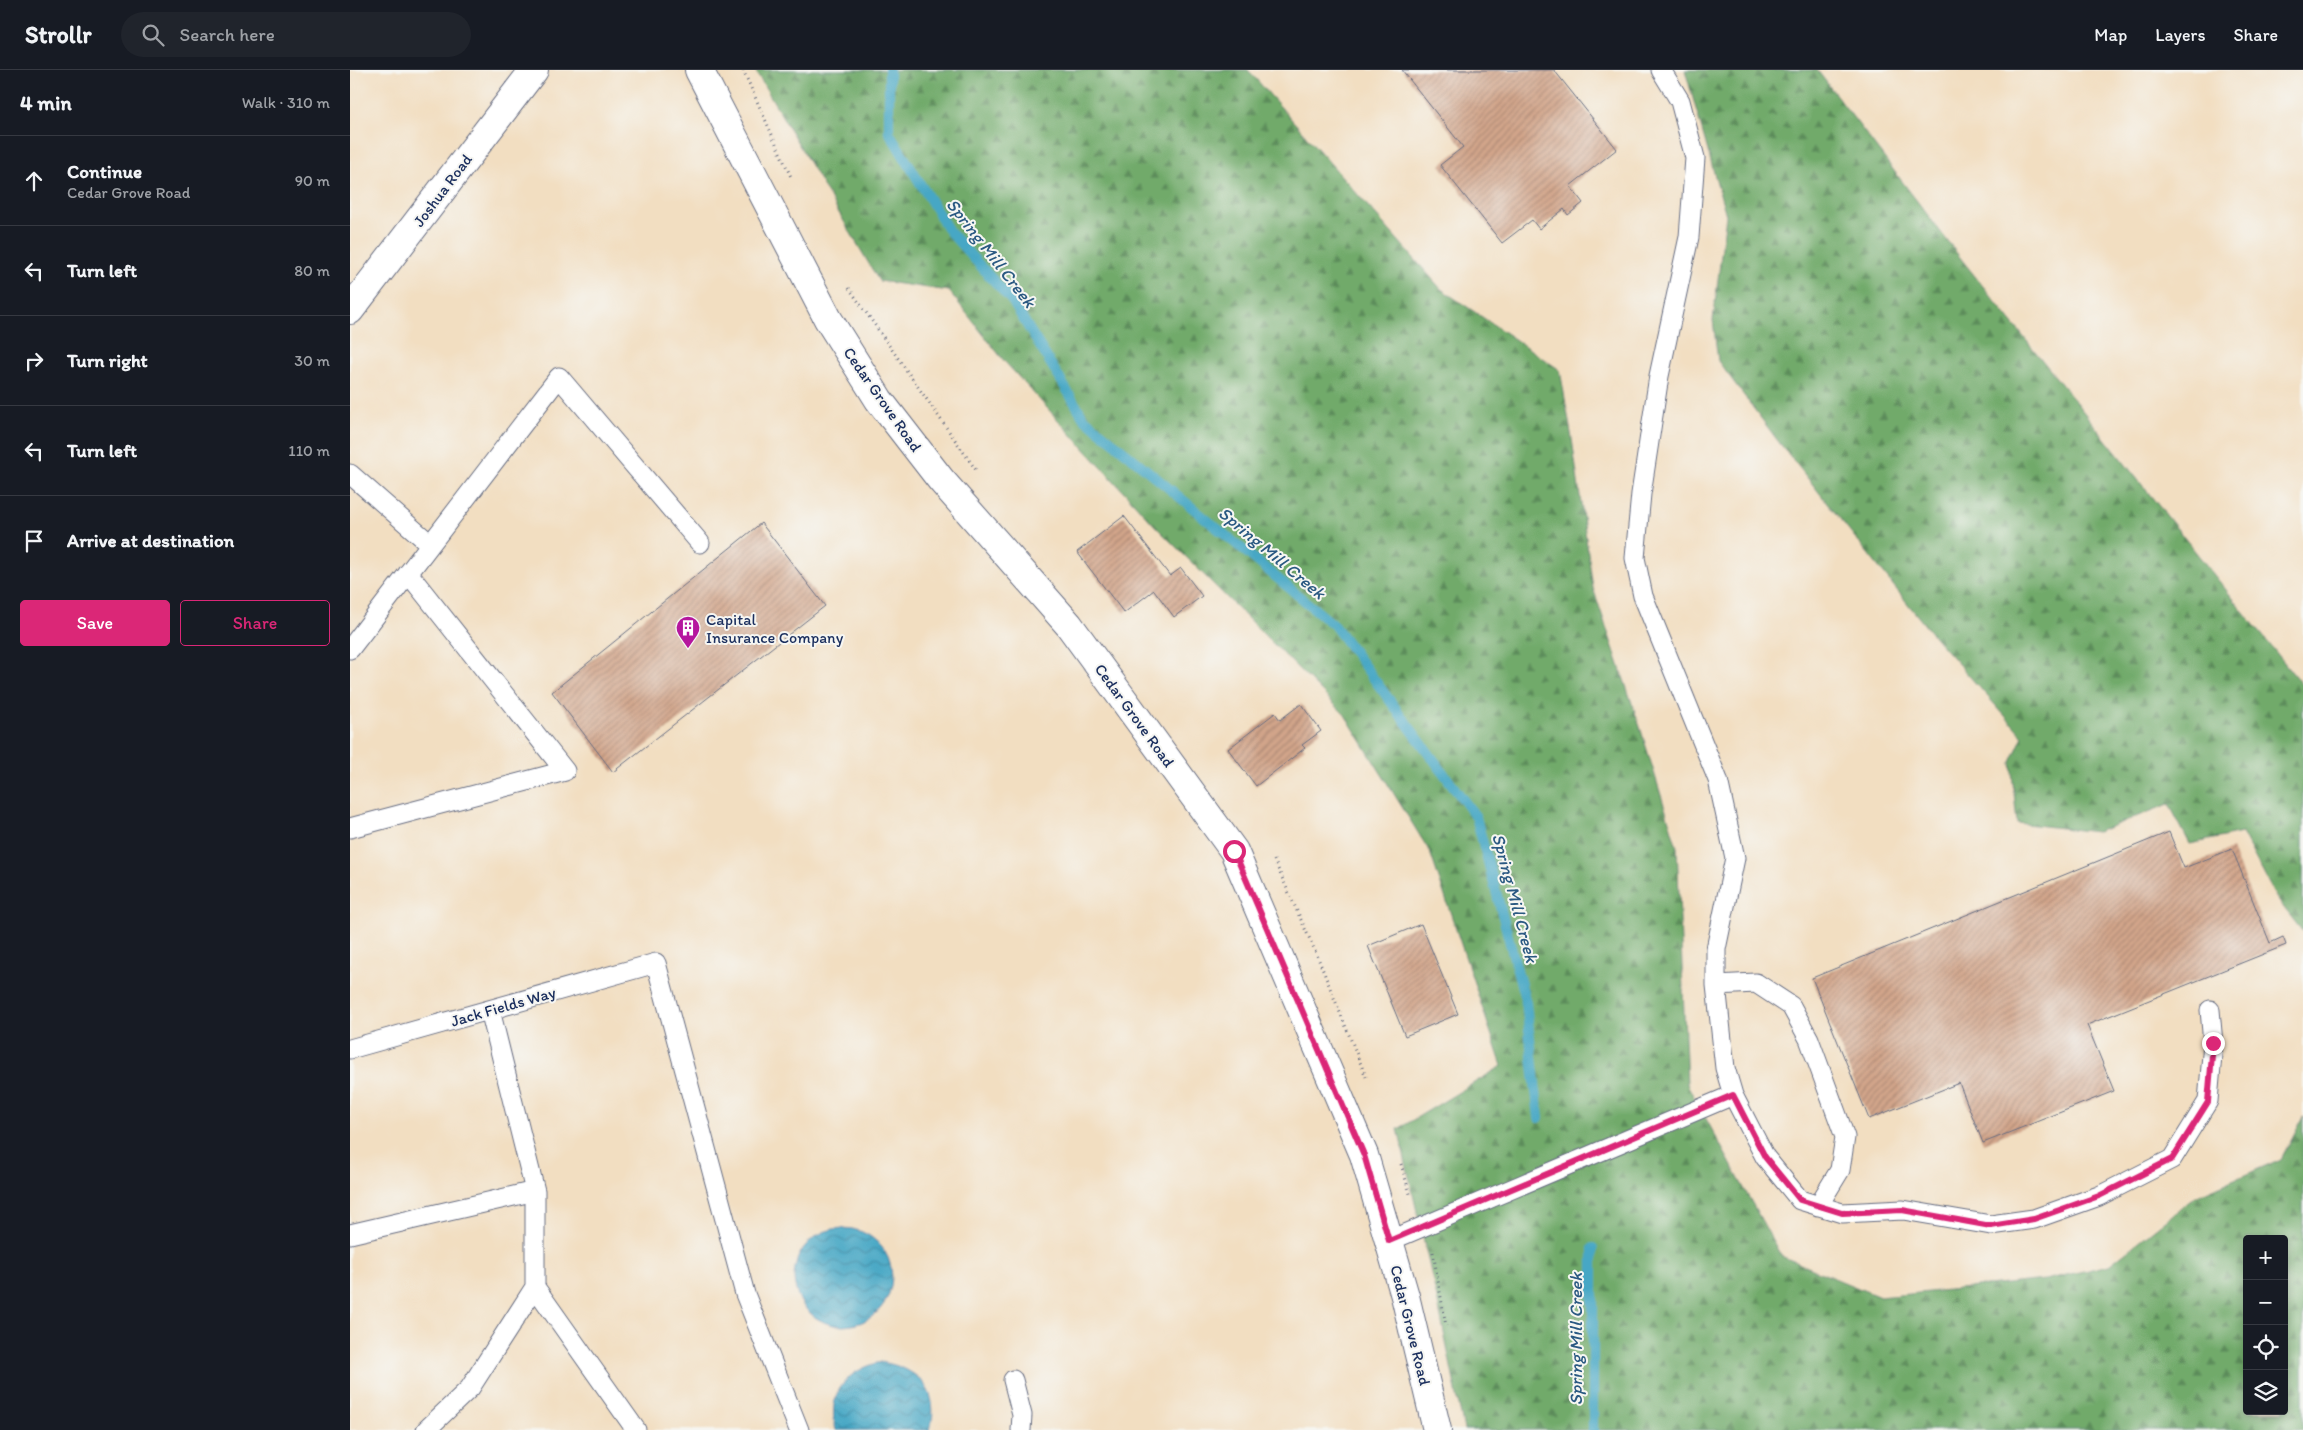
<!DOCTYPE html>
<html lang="en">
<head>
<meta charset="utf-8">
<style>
  :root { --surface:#171b24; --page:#20242c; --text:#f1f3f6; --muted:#9ea1a6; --line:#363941; --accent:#db2777 }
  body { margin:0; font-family:Itim,sans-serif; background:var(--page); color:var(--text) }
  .controls { position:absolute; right:15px; bottom:15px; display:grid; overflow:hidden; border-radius:5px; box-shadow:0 2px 8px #0003 }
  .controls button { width:45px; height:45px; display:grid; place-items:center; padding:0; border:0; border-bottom:1px solid var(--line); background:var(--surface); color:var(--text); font:25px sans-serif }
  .stop { position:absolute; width:15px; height:15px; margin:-11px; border:4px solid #db2777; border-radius:50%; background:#fff }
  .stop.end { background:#db2777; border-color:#fff; box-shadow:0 1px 5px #0008 }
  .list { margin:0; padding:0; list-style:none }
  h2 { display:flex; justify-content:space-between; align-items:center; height:65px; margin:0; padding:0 20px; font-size:21px }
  h2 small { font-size:16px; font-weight:400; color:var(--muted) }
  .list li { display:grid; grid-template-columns:32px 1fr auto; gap:15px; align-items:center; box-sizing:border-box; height:90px; padding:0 20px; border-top:1px solid var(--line) }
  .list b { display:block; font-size:19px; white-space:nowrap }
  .list p { margin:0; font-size:16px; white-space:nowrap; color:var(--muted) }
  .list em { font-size:16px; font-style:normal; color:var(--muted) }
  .actions { display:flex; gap:10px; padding:15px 20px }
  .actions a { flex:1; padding:11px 0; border:1px solid var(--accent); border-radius:5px; text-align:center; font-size:18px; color:var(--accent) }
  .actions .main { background:var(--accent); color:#fff }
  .icon { flex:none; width:28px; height:28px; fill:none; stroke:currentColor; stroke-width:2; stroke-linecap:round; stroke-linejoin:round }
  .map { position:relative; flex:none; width:1953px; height:1360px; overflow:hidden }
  header { display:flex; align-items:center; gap:30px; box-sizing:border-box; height:70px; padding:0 25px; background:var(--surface); border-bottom:1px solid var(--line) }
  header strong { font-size:24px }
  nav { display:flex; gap:28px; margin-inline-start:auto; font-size:18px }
  .search { width:350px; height:45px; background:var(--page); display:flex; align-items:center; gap:12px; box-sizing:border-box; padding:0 18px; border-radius:28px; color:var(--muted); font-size:19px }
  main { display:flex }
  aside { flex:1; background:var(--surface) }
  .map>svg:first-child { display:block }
</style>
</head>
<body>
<header>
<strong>Strollr</strong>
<div class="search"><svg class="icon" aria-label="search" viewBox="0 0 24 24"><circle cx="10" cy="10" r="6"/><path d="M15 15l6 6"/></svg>Search here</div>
<nav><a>Map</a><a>Layers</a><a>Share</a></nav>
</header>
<main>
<aside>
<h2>4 min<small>Walk · 310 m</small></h2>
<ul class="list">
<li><svg class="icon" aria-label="ahead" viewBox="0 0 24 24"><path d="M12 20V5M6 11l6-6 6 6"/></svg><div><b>Continue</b><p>Cedar Grove Road</p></div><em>90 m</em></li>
<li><svg class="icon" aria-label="left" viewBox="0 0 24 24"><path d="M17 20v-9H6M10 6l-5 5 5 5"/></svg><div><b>Turn left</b></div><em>80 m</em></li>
<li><svg class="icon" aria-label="right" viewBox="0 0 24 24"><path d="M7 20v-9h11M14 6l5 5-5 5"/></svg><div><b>Turn right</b></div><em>30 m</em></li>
<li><svg class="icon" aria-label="left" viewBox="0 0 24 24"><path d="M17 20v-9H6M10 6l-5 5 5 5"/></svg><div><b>Turn left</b></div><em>110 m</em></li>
<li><svg class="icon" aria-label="arrive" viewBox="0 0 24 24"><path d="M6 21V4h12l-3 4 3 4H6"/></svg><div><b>Arrive at destination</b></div></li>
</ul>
<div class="actions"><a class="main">Save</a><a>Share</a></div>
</aside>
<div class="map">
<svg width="1953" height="1360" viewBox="0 0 1953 1360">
  <defs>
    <pattern id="forest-firs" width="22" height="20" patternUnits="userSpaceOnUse" patternTransform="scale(1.25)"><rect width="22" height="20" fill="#71aa6a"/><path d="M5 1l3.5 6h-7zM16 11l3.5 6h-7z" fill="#5c8b5a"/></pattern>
    <pattern id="water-waves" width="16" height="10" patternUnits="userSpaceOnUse" patternTransform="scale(1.25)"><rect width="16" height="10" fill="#46a7c5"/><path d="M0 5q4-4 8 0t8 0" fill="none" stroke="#3a88a3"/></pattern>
    <pattern id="building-hatch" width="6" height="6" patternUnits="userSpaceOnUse" patternTransform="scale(1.25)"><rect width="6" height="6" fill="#d2a58a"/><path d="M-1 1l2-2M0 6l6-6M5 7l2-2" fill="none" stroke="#aa8774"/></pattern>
  </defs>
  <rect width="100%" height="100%" fill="#f6f6f2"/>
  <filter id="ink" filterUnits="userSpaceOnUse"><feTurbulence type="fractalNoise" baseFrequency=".02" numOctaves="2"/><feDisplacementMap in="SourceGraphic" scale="10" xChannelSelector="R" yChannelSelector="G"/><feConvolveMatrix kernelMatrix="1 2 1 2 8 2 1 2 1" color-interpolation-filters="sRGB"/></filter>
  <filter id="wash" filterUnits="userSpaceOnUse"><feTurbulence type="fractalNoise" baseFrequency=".0096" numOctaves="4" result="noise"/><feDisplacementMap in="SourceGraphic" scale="20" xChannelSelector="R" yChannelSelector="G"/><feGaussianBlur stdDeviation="1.12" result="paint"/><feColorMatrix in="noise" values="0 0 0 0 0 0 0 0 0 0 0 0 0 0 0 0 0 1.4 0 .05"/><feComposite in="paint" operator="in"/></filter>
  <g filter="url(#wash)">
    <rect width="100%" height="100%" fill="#f2dec1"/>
    <path fill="url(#forest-firs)" stroke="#466c64" fill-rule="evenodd" d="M405 0H898L1091 219 1210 300 1222 369 1243 518 1290 657 1327 777 1337 1014 1431 1186 1530 1227 1695 1210 1759 1195 1845 1127 1931 1089 1953 1047V1360H1114L1087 1229 1048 1059 1152 996 1080 782 995 645 808 459 655 292 599 221 529 211ZM1897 1169H1934V1341H1897Z
      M1335 0H1467L1612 190 1953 616V862L1927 829 1892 763 1840 774 1819 734 1747 762 1667 753 1661 692 1673 666 1586 569 1428 371 1368 291 1363 250 1376 145Z"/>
    <path fill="url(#water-waves)" stroke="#306b92" d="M444 1207a49 49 0 1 1 98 0a49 49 0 1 1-98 0Z
      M531 1292C569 1298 591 1321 580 1360H486C476 1323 497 1300 531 1292Z"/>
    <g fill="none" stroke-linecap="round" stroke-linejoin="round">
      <path stroke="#46a7c5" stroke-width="10" d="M539 0V62L599 161 662 231 734 348 984 555 1126 747 1176 933 1189 1048
        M1243 1178V1360"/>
    </g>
    <g id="blocks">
      <path fill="url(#building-hatch)" d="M1052 0H1204L1267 79 1220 116 1233 133 1218 145 1214 139 1189 159 1182 150 1152 173 1090 95 1113 77Z
        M774 446 820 506 831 498 852 526 824 547 804 520 774 543 727 482Z
        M411 453 475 536 263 702 202 622Z
        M951 634 971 661 952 675 955 678 906 716 878 679 925 643 930 650Z
        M1819 762 1834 798 1882 779 1920 873 1933 867 1936 875 1737 955 1764 1021 1633 1073 1609 1013 1519 1049 1462 908Z
        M1071 854 1108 944 1055 966 1018 876Z"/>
    </g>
  </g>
  <g filter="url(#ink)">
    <use href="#blocks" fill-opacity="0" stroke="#666c81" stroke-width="1"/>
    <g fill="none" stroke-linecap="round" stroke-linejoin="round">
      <defs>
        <path id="service" d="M0 404 80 474
          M0 579 209 307 350 473
          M0 758 215 701 58 503
          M1366 915 1406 913 1441 936 1459 969 1495 1067 1490 1100 1468 1136
          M0 979 306 893 395 1224 449 1360
          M1383 1025 1415 1087 1450 1130 1492 1143 1553 1140 1641 1155 1684 1149 1749 1126 1822 1089 1858 1031 1863 973 1860 940
          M0 1164 185 1121
          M1039 1171 1383 1025 1375 998 1366 915V879L1385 788 1368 710 1293 526 1285 488 1291 424 1309 306 1339 167 1345 88 1330 31 1311 0
          M185 1217 286 1360
          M663 1310 672 1345 671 1360
          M76 1360 120 1318 185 1217V1121L140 940"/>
        <path id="tertiary" d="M349 0 478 249 529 330 591 410 719 555 884 781 1014 1085 1055 1226 1087 1360"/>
        <path id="secondary" d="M0 240 184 0"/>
      </defs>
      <use href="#service" stroke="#666c81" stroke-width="21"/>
      <use href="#tertiary" stroke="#666c81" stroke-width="30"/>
      <use href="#secondary" stroke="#666c81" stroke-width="30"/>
      <path stroke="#666c81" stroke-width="3" stroke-dasharray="1 4" stroke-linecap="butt" d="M393 0 441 107
        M499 218 626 400
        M924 790 966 883 1016 1007
        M1051 1094 1060 1124
        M1083 1182 1096 1256"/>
      <use href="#service" stroke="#fff" stroke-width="19"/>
      <use href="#tertiary" stroke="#fff" stroke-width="28"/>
      <use href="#secondary" stroke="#fff" stroke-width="28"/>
    </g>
  </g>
  <g fill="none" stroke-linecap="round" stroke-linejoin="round" filter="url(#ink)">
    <path stroke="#db2777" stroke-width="6" d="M884 781 1014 1085 1039 1171 1383 1025 1415 1087 1450 1130 1492 1143 1552 1140 1641 1156 1684 1149 1749 1126 1822 1089 1858 1032 1863 973"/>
  </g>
  <defs>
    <symbol id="building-pin" viewBox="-11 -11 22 30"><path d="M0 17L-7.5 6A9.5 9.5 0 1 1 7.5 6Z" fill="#b5179e" stroke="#f6f6f2"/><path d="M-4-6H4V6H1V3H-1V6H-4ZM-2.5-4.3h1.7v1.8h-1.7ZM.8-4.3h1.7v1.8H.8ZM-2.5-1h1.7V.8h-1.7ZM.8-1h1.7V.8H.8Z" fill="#fff"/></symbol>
  </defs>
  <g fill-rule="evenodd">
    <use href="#building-pin" x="324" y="544" width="28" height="38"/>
  </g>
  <g text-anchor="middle" stroke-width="4" stroke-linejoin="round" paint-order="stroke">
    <g font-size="16" fill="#1b2f5e" stroke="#f6f6f2">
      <text transform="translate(92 120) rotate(-53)" y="6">Joshua Road</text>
      <text transform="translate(533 329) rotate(55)" y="6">Cedar Grove Road</text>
      <text transform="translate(785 645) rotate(54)" y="6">Cedar Grove Road</text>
      <text transform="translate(153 936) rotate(-16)" y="6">Jack Fields Way</text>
      <text transform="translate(1061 1255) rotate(76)" y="6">Cedar Grove Road</text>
    </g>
    <g font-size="16" fill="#1b2f5e" stroke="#f6f6f2" text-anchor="start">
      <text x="356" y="555">Capital<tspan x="356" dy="18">Insurance Company</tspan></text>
    </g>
    <g font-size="18" font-style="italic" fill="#2a5982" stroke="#f6f6f2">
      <text transform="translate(641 183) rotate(52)" y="6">Spring Mill Creek</text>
      <text transform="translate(922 483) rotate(40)" y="6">Spring Mill Creek</text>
      <text transform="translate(1165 828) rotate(75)" y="6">Spring Mill Creek</text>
      <text transform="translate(1226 1269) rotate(-90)" y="6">Spring Mill Creek</text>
    </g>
  </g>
</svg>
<div class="controls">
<button>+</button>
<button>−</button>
<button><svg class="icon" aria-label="locate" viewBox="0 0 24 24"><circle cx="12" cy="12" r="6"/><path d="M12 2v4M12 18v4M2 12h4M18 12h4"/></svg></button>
<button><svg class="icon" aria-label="layers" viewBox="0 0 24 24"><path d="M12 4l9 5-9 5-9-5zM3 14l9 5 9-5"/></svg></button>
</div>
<div class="stop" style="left:884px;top:781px"></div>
<div class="stop end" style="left:1863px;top:973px"></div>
</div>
</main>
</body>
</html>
